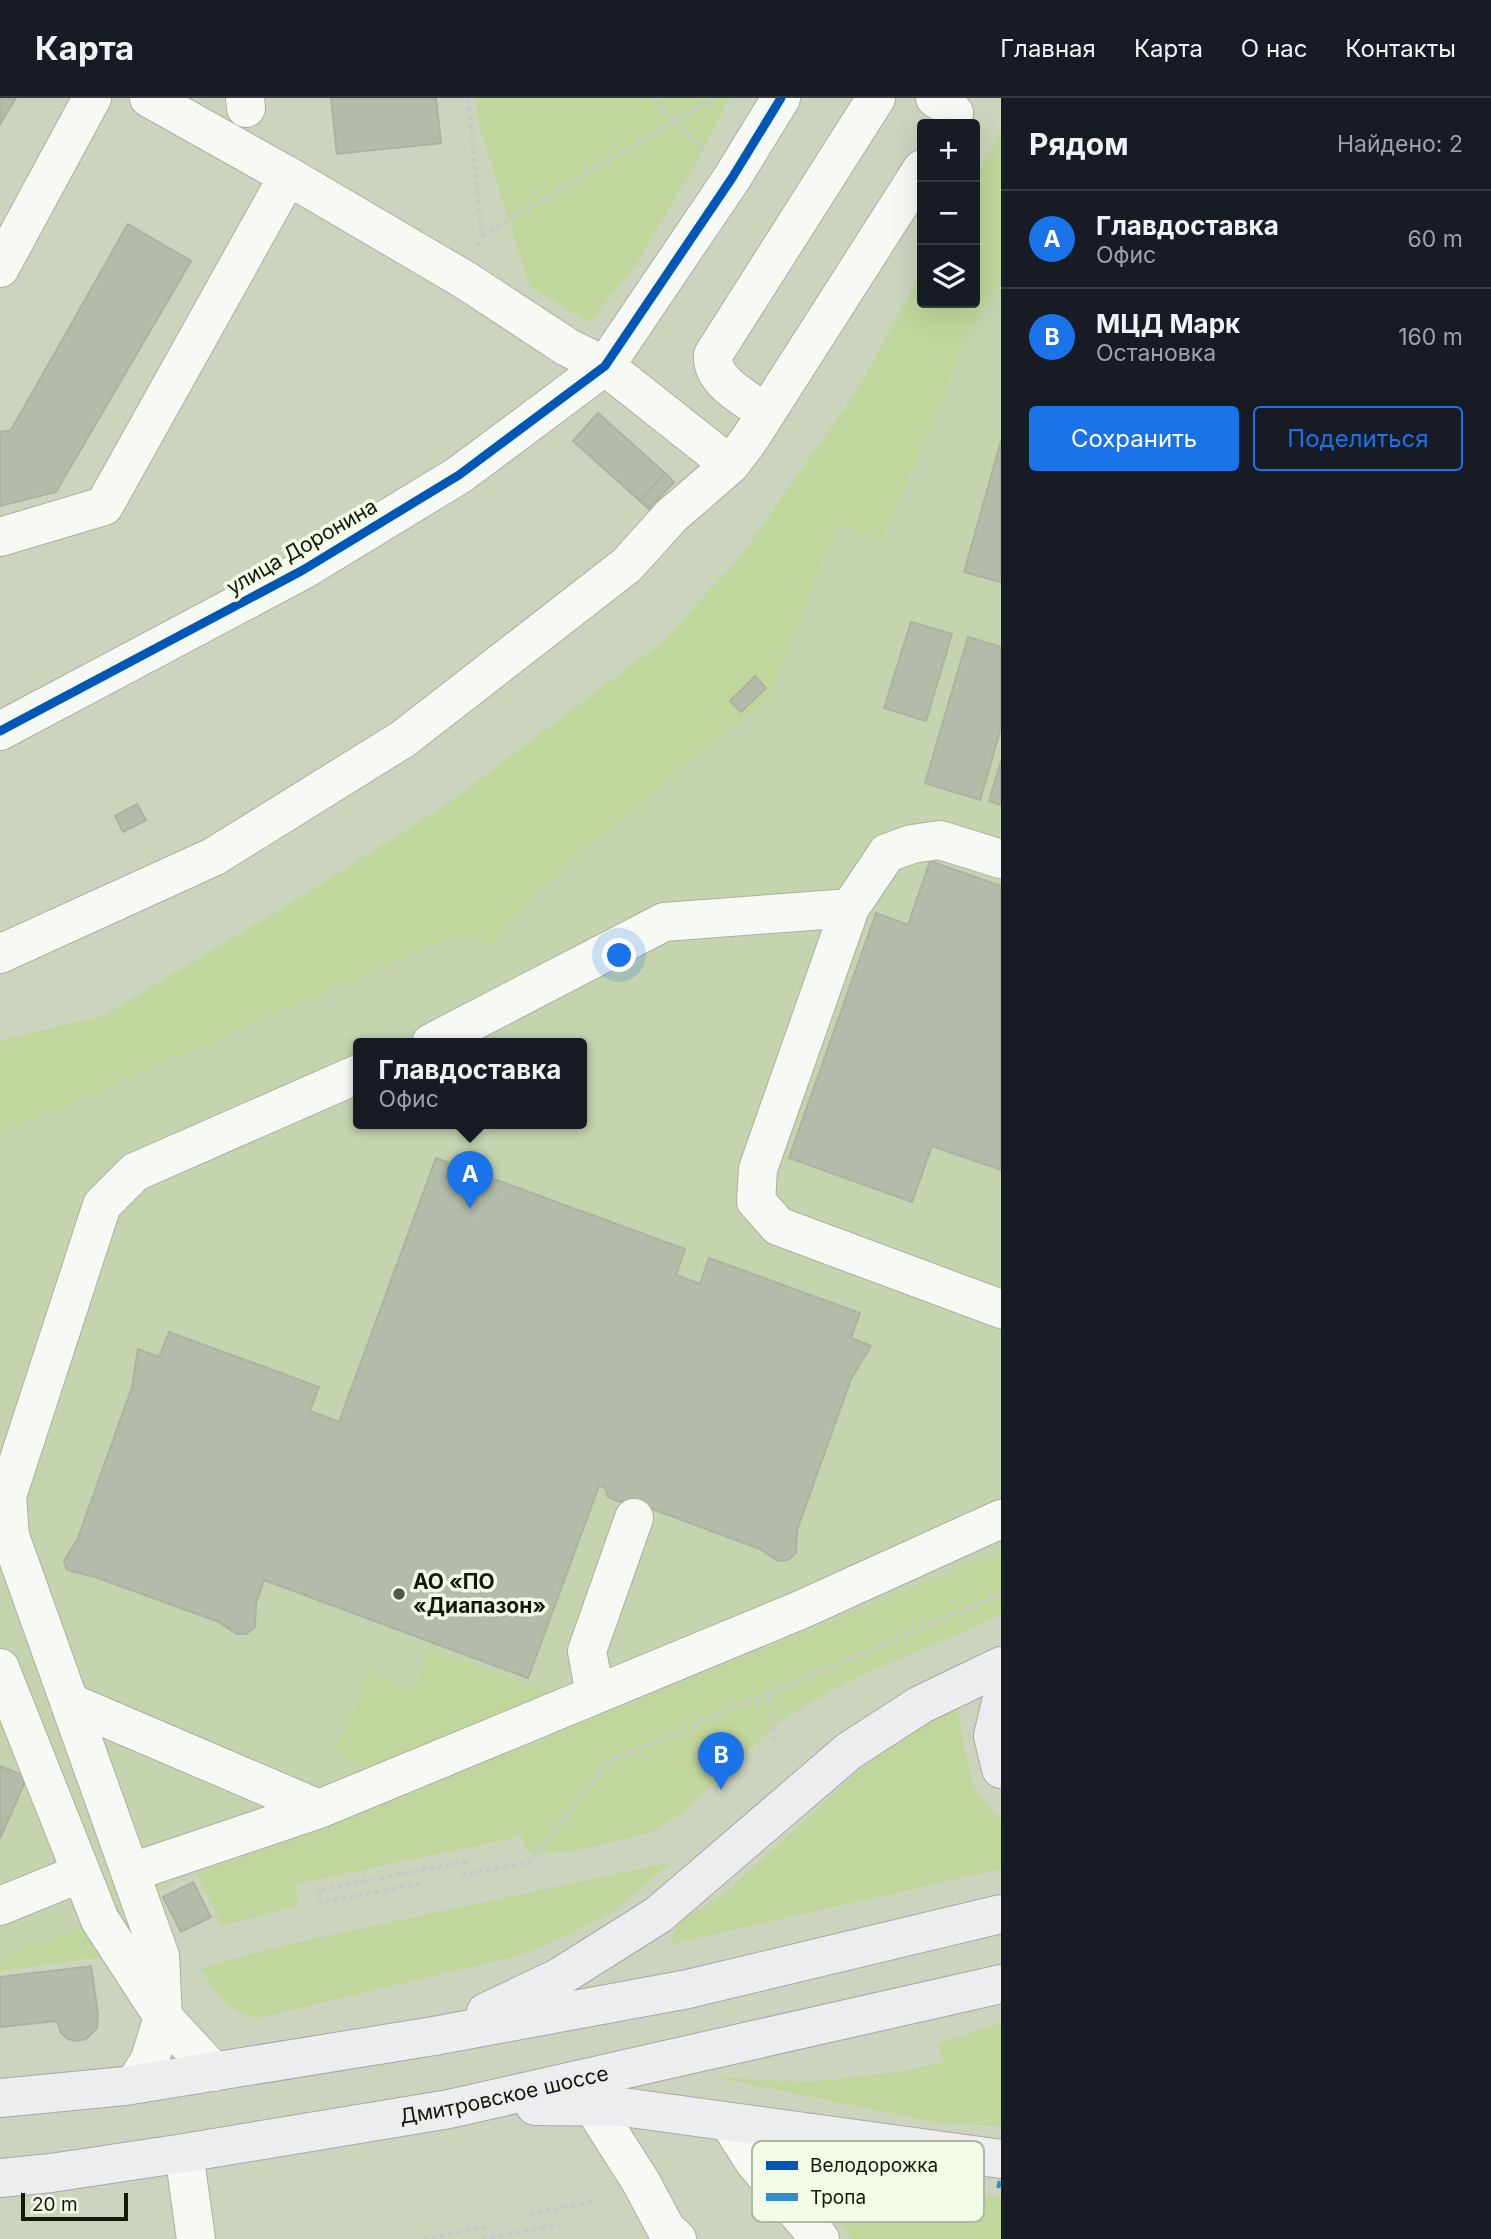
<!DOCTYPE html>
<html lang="ru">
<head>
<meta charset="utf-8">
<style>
  :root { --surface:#171b24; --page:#242831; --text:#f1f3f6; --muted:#9ea1a6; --line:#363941; --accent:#1a73e8 }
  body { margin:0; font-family:Inter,sans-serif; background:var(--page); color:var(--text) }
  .controls { position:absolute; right:21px; top:21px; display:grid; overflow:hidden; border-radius:7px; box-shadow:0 7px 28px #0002 }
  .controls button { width:63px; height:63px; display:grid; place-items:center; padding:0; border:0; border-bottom:2px solid var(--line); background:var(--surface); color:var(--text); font:35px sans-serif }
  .scale { position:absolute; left:21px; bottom:18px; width:107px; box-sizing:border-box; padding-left:7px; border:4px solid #131909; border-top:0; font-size:19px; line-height:24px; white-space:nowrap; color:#131909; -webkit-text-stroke:5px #f3fce6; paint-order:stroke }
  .you { position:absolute; left:620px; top:858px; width:24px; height:24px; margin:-18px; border:5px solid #fff; border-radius:50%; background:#1a73e8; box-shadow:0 0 0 10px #1a73e833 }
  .badge { display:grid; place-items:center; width:46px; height:46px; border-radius:50%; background:var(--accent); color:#fff; font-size:23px; font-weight:700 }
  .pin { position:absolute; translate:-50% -58px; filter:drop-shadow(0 2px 4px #0008) }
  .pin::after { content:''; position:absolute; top:37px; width:24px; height:21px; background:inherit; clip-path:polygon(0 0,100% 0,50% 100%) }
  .popup { position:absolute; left:353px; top:940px; width:234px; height:91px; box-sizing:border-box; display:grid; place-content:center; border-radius:7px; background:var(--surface); filter:drop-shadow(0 2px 5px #0005); font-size:23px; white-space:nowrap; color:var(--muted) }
  .popup b { font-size:26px; color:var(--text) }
  .popup::after { content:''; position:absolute; left:50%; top:100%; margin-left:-14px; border:14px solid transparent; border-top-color:var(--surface) }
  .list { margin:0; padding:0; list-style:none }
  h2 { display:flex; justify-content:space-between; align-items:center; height:91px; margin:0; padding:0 28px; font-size:30px }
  h2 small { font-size:23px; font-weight:400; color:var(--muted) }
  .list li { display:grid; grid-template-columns:46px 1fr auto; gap:21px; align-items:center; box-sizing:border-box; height:98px; padding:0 28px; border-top:2px solid var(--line) }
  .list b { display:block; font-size:26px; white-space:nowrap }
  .list p { margin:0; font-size:23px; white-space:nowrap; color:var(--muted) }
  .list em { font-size:23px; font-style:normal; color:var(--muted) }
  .actions { display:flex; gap:14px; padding:21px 28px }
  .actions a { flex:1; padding:16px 0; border:2px solid var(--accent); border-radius:7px; text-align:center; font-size:24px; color:var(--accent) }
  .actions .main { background:var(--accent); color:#fff }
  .icon { flex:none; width:38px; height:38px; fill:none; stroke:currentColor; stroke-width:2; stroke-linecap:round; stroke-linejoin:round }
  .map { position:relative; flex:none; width:1001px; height:2141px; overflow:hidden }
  header { display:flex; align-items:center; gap:42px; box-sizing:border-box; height:98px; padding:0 35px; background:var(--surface); border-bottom:2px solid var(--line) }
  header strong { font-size:33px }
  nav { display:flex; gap:38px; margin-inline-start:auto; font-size:24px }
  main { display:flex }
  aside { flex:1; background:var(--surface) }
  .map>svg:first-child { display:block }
</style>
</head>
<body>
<header>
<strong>Карта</strong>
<nav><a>Главная</a><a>Карта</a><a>О нас</a><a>Контакты</a></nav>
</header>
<main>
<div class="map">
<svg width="1001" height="2141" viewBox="0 0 1001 2141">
  <rect width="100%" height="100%" fill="#ccd4be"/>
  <path fill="#c5d3af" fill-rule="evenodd" d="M1001 177V1454L297 1741 197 1775 141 1802 120 1816 0 1862V1036L464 834 492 847 538 792 767 600 839 425 971 231ZM358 945H582V1025H358Z"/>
  <path fill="#c1d69c" d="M476 0H730L695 67 636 167 589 224 530 189 479 28Z
    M1001 33V177L971 231 882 444 839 425 767 600 538 792 492 847 475 839 450 840 0 1036V942L103 918 302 798 450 704 664 542 740 459 856 294 922 174V205H975V80Z
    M1001 1454V1517L845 1585 782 1621 685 1713 650 1735 569 1754 529 1755 522 1738 296 1786 298 1807 222 1828 197 1775 297 1741Z
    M428 1551 546 1594 552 1600 374 1672 334 1655 369 1576 413 1592Z
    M958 1602 962 1639 974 1689 1001 1723V1771L671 1846 677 1825 725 1795 889 1645Z
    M672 1764 618 1810 572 1835 520 1857 258 1920C222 1911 220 1898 200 1870L289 1846Z
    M83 1829 103 1859 0 1873V1862Z
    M1001 1924V2028L941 2025 714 1979 810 1984 899 1974 944 1964 937 1946Z
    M795 2072 1001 2100V2141H852Z"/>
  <path fill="#b5bba9" stroke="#acb2a0" stroke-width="2" d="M0 0H16L0 26Z
    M331 0H436L441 45 337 56Z
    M128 126 191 163 56 394 0 408V334L11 332Z
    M598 315 665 375 640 403 573 343Z
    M1001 343V484L964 474Z
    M665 375 674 384 649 411 640 403Z
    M911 524 952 536 926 623 884 610Z
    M968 539 1001 549V630L980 702 925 685Z
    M755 578 766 590 741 614 730 603Z
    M1001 663V707L989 703Z
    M137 706 146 722 123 734 115 718Z
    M930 763 1001 788V1072L932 1048 912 1104 789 1060 876 815 908 827Z
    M436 1060 685 1151 676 1177 700 1186 709 1160 860 1215 851 1240 871 1248 851 1281 797 1432 796 1455 788 1462 778 1463 760 1451 636 1405 617 1403 608 1399 605 1390 599 1388 528 1580 264 1482 256 1505 255 1529 246 1536H237L219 1524 95 1479 67 1472 64 1463 78 1440 132 1289 138 1251 159 1259 169 1234 319 1289 310 1313 339 1324Z
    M0 1668 27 1679 0 1741Z
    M193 1784 211 1819 181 1834 163 1799Z
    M91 1868 98 1916 97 1930 86 1941 77 1943 68 1941 61 1935 57 1923 0 1929V1879Z"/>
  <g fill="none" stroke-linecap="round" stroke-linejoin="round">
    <defs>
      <path id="minor" d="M245 0 246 10
        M935 0 949 9 954 15 951 26
        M0 170 92 0
        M766 315C746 300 711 284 713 257L876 0
        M730 367 749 342 922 71
        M0 439 104 408 288 78
        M0 633 303 472 459 377 605 268 732 80 781 0
        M850 810 758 1071 756 1103 778 1128 1001 1211
        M0 856 213 759 403 641 627 467 671 418 730 367 605 268 567 249 465 182 288 78 149 0
        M431 945 664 824 850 810 887 755 912 746 940 742 1001 761
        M0 1570 100 1822 163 1919 214 1974
        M595 1596 587 1553 634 1420
        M71 1605 319 1711
        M132 1774 319 1711 798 1513 1001 1421
        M0 1808 81 1775
        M135 1986 150 1961 163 1919 160 1858 10 1438 7 1398 102 1107 135 1074 358 976
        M592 2007 641 2084 666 2131 677 2141
        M729 2024 755 2065 820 2141
        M184 2055 196 2141"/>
      <g id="major">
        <path d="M1001 1604 993 1638 1001 1671"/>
        <path d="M486 1914 558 1880 658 1817 849 1653 920 1607 1001 1568"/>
        <path d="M0 2000 125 1988 434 1938 688 1891 1001 1816"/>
        <path d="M535 2008 623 2009 1001 2061"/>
        <path id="s1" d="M0 2080 51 2075 184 2055 449 2011 1001 1886"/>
      </g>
    </defs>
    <use href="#minor" stroke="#abb1a0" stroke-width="40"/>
    <use href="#major" stroke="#a9a8a7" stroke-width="40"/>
    <path stroke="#c7cac3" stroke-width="4.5" stroke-dasharray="5 3.5" stroke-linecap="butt" d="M468 0 482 138 478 148
      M652 0 706 55
      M482 138 714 0
      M770 1596 774 1646
      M461 1777 530 1764 608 1664 1001 1496
      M421 1785 320 1805 318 1792 469 1763
      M529 2116 596 2103
      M423 2141 491 2128
      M482 2141 560 2126"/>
    <use href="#minor" stroke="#f7f9f5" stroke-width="38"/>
    <use href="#major" stroke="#edecee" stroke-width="38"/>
    <path stroke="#368cc6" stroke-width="7" stroke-dasharray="14 7" stroke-linecap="butt" d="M997 2086 1001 2087"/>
    <defs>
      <path id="cycleway" d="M0 633 303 472 459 377 605 268 732 80 781 0"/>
    </defs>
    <use href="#cycleway" stroke="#f3fce6" stroke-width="13"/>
    <use href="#cycleway" stroke="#0057b8" stroke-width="9"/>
  </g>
  <circle fill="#545a48" stroke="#f3fce6" stroke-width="2.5" cx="399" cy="1496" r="7"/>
  <g text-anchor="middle" stroke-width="7" stroke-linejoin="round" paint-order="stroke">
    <g font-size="21" fill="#131909" stroke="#f3fce6">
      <text transform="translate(302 449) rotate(-30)" y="7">улица Доронина</text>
      <text dy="7" stroke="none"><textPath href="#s1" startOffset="511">Дмитровское шоссе</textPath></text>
    </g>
    <g font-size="21" font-weight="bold" fill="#131909" stroke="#f3fce6" text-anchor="start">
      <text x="413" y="1491">АО «ПО<tspan x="413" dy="24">«Диапазон»</tspan></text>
    </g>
  </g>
  <rect x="752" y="2043" width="232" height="81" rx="10" fill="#f3fce6" stroke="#b0b8a4" stroke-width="2"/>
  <rect x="766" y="2063" width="32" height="9" fill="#0057b8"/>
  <rect x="766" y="2095" width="32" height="8" fill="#368cc6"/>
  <g font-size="19" fill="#131909">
    <text x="810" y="2074">Велодорожка</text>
    <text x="810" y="2106">Тропа</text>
  </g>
</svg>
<div class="controls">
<button>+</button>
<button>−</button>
<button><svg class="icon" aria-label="layers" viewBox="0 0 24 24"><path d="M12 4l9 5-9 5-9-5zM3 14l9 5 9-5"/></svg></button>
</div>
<div class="scale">20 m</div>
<div class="you"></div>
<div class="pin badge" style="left:470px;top:1111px">A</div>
<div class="popup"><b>Главдоставка</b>Офис</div>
<div class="pin badge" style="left:721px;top:1692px">B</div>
</div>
<aside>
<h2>Рядом<small>Найдено: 2</small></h2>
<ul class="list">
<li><span class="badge">A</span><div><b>Главдоставка</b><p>Офис</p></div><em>60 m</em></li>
<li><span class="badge">B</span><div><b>МЦД Марк</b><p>Остановка</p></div><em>160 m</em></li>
</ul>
<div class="actions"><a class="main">Сохранить</a><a>Поделиться</a></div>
</aside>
</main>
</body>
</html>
